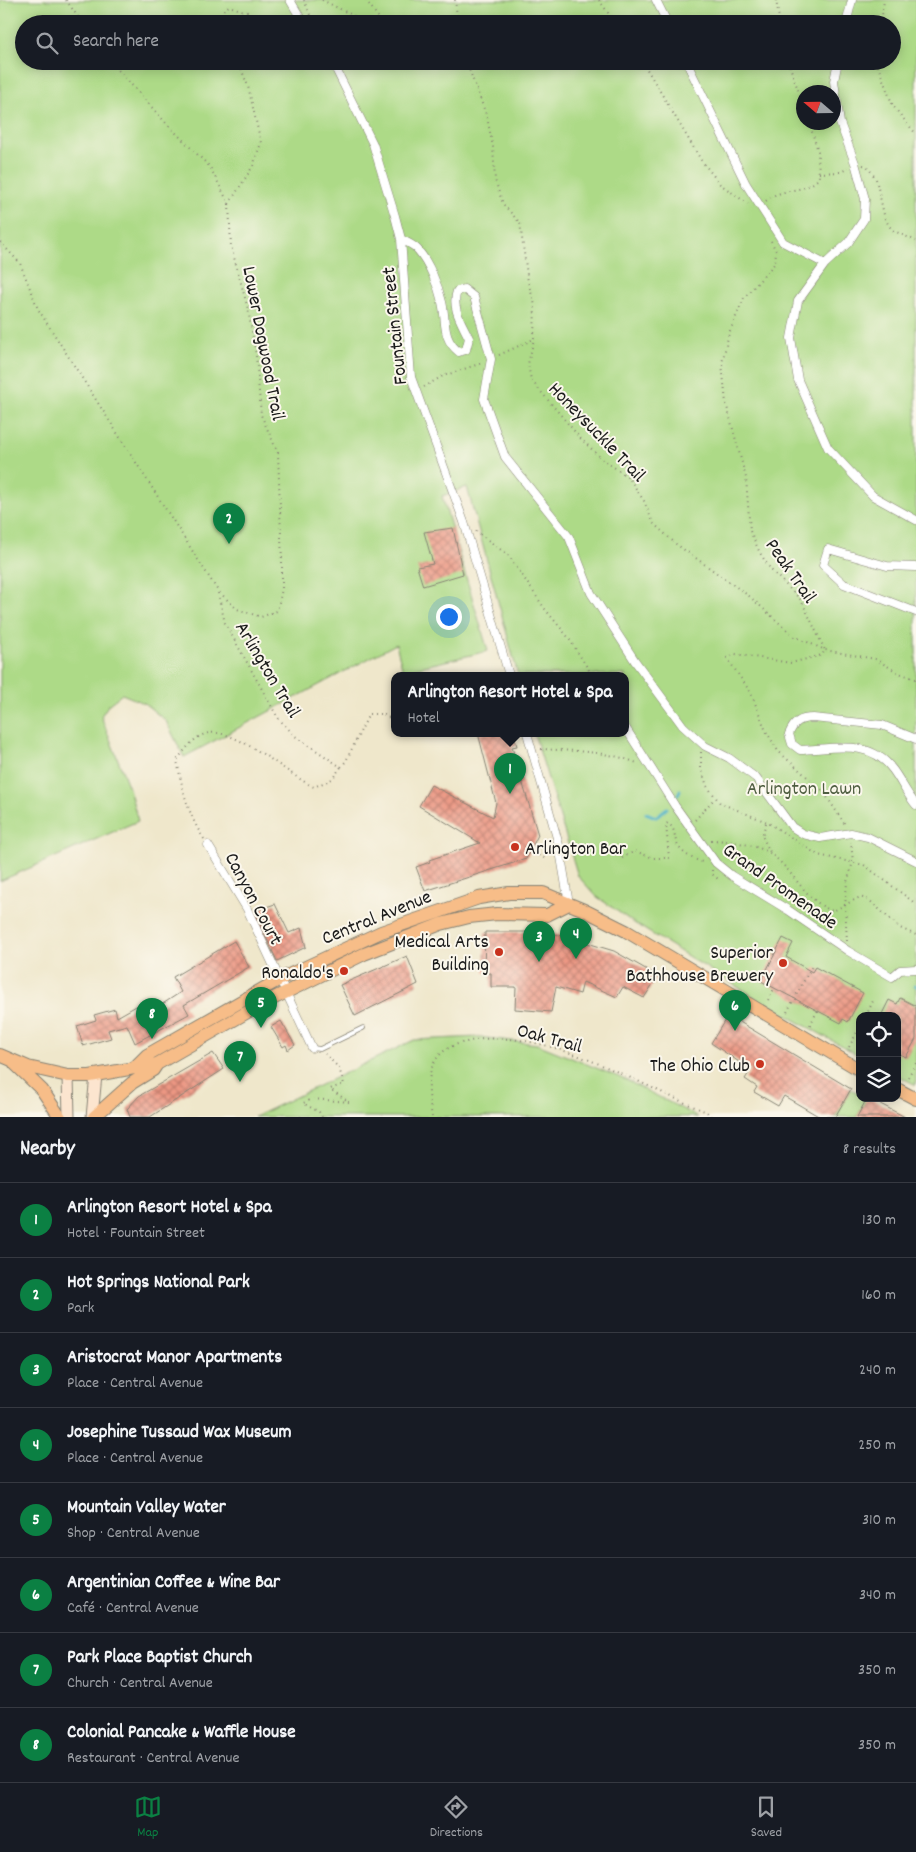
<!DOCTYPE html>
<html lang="en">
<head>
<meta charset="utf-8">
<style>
  :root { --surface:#171b24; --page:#20242c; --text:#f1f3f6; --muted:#9ea1a6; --line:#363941; --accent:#0b8043 }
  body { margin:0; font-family:Dekko,sans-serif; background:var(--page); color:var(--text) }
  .controls { position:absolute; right:15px; bottom:15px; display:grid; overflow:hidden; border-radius:10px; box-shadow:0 2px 12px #0003 }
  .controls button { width:45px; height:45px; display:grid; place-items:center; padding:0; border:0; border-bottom:1px solid var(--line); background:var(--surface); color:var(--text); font:25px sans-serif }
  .compass { position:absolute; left:796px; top:85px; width:45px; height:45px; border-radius:50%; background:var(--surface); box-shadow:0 2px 12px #0003; rotate:290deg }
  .you { position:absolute; left:448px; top:616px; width:18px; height:18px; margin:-12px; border:4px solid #fff; border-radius:50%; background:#1a73e8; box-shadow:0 0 0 8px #1a73e833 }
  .badge { display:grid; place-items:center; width:32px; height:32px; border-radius:50%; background:var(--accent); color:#fff; font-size:16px; font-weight:700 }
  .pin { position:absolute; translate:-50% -41px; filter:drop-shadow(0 1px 2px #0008) }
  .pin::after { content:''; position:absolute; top:26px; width:18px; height:15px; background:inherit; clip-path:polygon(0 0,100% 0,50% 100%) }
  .popup { position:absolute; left:391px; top:672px; width:238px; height:65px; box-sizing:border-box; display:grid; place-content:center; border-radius:10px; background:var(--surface); filter:drop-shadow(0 1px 4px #0005); font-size:16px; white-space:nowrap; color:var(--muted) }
  .popup b { font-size:19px; color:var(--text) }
  .popup::after { content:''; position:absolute; left:50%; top:100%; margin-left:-10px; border:10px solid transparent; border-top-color:var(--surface) }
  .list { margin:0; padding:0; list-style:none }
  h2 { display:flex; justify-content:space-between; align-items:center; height:65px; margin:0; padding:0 20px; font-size:21px }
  h2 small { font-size:16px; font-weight:400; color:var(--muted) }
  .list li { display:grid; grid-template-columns:32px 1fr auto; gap:15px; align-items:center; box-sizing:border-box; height:75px; padding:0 20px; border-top:1px solid var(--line) }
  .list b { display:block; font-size:19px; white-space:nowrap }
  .list p { margin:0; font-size:16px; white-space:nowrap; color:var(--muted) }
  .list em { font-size:16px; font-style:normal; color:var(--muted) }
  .icon { flex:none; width:28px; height:28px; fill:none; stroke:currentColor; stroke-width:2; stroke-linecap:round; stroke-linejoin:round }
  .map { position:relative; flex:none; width:916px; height:1117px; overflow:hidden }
  .search { position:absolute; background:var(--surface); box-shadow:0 2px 12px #0003; left:15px; right:15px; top:15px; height:55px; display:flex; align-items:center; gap:12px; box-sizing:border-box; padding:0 18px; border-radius:28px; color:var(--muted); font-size:19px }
  .sheet { height:665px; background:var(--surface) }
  nav { display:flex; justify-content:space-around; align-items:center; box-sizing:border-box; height:70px; border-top:1px solid var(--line); background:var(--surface); font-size:14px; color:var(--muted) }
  nav a { display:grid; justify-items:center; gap:2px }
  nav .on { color:var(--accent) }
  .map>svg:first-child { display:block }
</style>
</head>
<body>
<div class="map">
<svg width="916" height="1117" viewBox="0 0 916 1117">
  <defs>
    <pattern id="building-cross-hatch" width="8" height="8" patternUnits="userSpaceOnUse" patternTransform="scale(1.25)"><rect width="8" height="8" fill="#ec9783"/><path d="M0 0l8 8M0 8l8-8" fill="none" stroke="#be7a6a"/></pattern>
  </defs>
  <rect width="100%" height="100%" fill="#fbf7ec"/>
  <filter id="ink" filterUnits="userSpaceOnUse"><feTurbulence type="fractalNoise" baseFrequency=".02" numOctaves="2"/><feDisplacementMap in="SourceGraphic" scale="10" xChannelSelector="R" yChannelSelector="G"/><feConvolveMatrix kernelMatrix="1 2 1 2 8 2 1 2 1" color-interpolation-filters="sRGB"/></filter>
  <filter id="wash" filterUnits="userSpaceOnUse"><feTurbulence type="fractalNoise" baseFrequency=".0096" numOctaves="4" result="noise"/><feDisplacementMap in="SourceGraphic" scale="20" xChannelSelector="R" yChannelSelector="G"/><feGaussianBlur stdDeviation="1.12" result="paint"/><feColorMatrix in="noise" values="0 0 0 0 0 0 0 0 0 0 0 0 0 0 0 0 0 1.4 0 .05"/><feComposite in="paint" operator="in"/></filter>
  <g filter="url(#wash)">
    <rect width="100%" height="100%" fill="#efe7cb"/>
    <path fill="#adda87" stroke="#647b52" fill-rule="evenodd" d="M0 0H916V1085L897 1075V1016H860V1056L759 1000 634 923 596 896 578 876 534 733H625V675H518L467 487 442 496 488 651 403 671 396 644 184 757 166 721 144 703 122 694 109 704 101 716 129 788 138 821 0 881ZM24 24H892V61H24ZM804 92H834V122H804Z
      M478 1037 537 1044 626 1080 698 1117H254L414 1040Z
      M851 1089 860 1094V1098H867L857 1117H835Z"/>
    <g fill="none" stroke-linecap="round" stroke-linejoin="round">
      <path stroke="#42aec1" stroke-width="3" d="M678 795 680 790
        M646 813 656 817 667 808
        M915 985 916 986"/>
    </g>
    <g id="blocks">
      <path fill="url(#building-cross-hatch)" d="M453 528 463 574 423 586 417 567 433 564 424 532Z
        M478 733H513L517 746 512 747 538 835 526 859 425 891 416 867 430 862 429 860 480 843 419 806 431 785 493 817 496 803Z
        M275 904 289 933 301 928 306 947 277 961 254 911Z
        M485 932H532L553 938 554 934 567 937 614 951 658 976 644 998 623 987 617 997 583 982 580 994 556 987 551 1012 515 1009 516 987H491V973H484Z
        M783 938 793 943 786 957 812 972 815 967 863 993 848 1022 843 1019 841 1023 761 981Z
        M234 941 249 967 184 1005 189 1014 135 1043 127 1025 108 1030 111 1038 83 1046 77 1026 96 1020 94 1015 115 1009 117 1017 138 1005 142 1013 160 1002 161 1005 181 992 173 977Z
        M407 956 418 984 355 1016 340 985Z
        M900 998 916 1006V1039L906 1057 897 1053V1016H881L889 1000 897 1004Z
        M728 1015 851 1089 835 1117H820L784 1096 778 1106 754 1092 757 1087 745 1079 751 1070 711 1043Z
        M281 1021 295 1045 288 1050 286 1045 283 1047 271 1027Z
        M213 1053 224 1069 150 1117H130L127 1109 139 1096Z
        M867 1098H869L905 1117H857Z"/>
    </g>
  </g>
  <g filter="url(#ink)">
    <use href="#blocks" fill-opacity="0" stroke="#868274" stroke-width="1"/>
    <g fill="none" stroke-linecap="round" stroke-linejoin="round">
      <defs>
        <path id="lane" d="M312 1048 320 1049 363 1028"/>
        <path id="street" d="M290 0 304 24
          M656 0 668 24
          M846 24 852 0
          M332 61 373 144 395 216 401 239 411 377 464 522 509 675
          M686 61 746 184 783 242 825 264
          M838 61 834 81 840 123 855 163 865 199 864 219 848 243 825 264 798 301 791 338 798 380 828 448 873 496 916 520
          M401 239C406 242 414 245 418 250 429 263 438 285 442 302 447 322 441 338 459 352L466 350 469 338C462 323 451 308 457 291L464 289 474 297 491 359 484 399 505 457 569 537 591 593 635 661 683 726 705 746 729 758 756 778 792 827 803 834 820 838 851 833 868 837 916 861
          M916 567 887 566 828 549 823 565 844 584 916 612
          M625 727 675 806 716 863 732 876 788 910 848 951 892 977 900 970 916 969
          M527 733 559 845 569 904
          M916 739 882 725 813 718C800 718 794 722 789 734L792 744 800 750C833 749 870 738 893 770 901 781 907 794 916 805
          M208 845 247 909 312 1048"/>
        <path id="secondary" d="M68 1076 69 1117
          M92 1117 96 1075"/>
        <path id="primary" d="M0 1055 28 1067 68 1076H90L157 1064 258 1006 364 954 441 924 469 917 497 914 547 915 569 904
          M15 1064 42 1090 60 1117
          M134 1068 147 1055 280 979 381 932 479 898 509 893H543L584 910 626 931 860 1070
          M897 1089 916 1099
          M94 1117 132 1083 153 1070 157 1064"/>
      </defs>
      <use href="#lane" stroke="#868274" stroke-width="5.5"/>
      <use href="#street" stroke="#868274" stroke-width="9"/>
      <use href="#secondary" stroke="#868274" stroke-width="13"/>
      <use href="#primary" stroke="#868274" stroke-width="14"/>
      <path stroke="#868274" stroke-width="2" stroke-dasharray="1 4" stroke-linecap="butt" d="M66 0 83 24
        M304 0 310 15
        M322 0 370 24
        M366 0 383 24
        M455 0 458 24
        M599 0 616 24
        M776 0 780 24
        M227 24 223 10 229 6 247 12 259 24
        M881 24 884 0
        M466 61 487 117 493 147 495 180 503 204 520 223 528 282 535 305 534 339 528 364 531 380 581 439 601 458 629 478 644 501 653 523 676 544 749 596 794 636 825 650 875 659 899 673 916 679
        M642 61 701 160 720 184 748 204
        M788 61 804 107
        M876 61 893 106 916 134
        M863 165 867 166 876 179 885 219 892 230 916 241
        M819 173 841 172 848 168
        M766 201C780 187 805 194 819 178L818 151 809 122
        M229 204 253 166 261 143 248 86 238 61
        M771 241 776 251 775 263 744 298 729 333 722 363 726 403 746 478 750 531 760 553 771 570 801 600 825 650 822 655 791 663 735 654 727 658 751 693 766 731 778 751 823 791 846 826
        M0 242 20 263 38 309 218 591 237 609 261 617 277 611 282 589V563L278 453 261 415 256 355 248 309 231 246 229 204 210 167 166 123 110 61
        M499 355 534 339
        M424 387 443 376 482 363
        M476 531 509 556 545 609 568 637 592 675
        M218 593 225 623 278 718 295 736 341 767 346 761 369 714H383L395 721
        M541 749C572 751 608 751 637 763
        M701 752V768L707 786 720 803 767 822 818 855 864 865 916 904
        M695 820 715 798
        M766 823 762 836 770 852
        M204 839C188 815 182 788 177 760 184 751 193 738 205 734 233 724 289 776 314 787L332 779 341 767
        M711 840C725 840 760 845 771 854 794 871 806 902 833 911L860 897 869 900 900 928 916 935
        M530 851 546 859
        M622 858 635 851 653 858H669L666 824 668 823C675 829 674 833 676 841 680 854 693 859 705 863
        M712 870V874L718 879 720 877
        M847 941 845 907 847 882 853 862 851 842
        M768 1000 774 989
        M787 1012 812 966
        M866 1016 874 999
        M810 1025 818 1010
        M849 1047 860 1027
        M908 1077 916 1063
        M300 1117H301
        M322 1117 319 1112 303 1103 313 1099 349 1102 330 1089 344 1084 339 1068 325 1054
        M432 1117C429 1098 425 1074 437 1058 445 1048 455 1044 466 1042 542 1023 637 1085 707 1112L711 1117"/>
      <use href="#lane" stroke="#fff" stroke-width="4"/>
      <use href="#street" stroke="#fff" stroke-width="8"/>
      <use href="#secondary" stroke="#fce5cf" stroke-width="11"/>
      <use href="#primary" stroke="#f7bd88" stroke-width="12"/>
    </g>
  </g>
  <g fill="#c8321e" stroke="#fbf7ec" stroke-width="2">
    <circle cx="515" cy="847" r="5"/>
    <circle cx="499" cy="952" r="5"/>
    <circle cx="783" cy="963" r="5"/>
    <circle cx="344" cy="971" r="5"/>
    <circle cx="760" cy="1064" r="5"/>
  </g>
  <g text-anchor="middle" stroke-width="4" stroke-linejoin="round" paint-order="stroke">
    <g font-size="20" fill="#1c1c1c" stroke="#fbf7ec">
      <text transform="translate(393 326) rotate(-96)" y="7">Fountain Street</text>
      <text transform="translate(265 343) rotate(79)" y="7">Lower Dogwood Trail</text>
      <text transform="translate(598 431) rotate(46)" y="7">Honeysuckle Trail</text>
      <text transform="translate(792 570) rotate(55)" y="7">Peak Trail</text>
      <text transform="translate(269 669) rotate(59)" y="7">Arlington Trail</text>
      <text transform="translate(781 885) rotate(35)" y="7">Grand Promenade</text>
      <text transform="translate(255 898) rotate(62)" y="7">Canyon Court</text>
      <text transform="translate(376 916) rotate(-22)" y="7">Central Avenue</text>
      <text transform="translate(550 1037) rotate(15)" y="7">Oak Trail</text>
    </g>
    <g font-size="20" fill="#4f5e41" stroke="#fbf7ec">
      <text x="804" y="794">Arlington Lawn</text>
    </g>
    <g font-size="20" fill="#1c1c1c" stroke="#fbf7ec" text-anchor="end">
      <text x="525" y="854" text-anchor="start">Arlington Bar</text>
      <text x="489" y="947">Medical Arts<tspan x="489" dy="23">Building</tspan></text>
      <text x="773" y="958">Superior<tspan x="773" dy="23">Bathhouse Brewery</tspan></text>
      <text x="334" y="978">Ronaldo's</text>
      <text x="750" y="1071">The Ohio Club</text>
    </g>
  </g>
</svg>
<div class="controls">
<button><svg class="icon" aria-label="locate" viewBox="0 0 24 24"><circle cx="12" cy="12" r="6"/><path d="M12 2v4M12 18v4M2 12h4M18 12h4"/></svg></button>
<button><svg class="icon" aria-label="layers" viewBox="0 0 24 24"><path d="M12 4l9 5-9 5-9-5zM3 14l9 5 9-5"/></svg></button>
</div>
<svg class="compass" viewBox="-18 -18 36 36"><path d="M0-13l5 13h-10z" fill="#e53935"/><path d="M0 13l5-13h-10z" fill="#9ea1a6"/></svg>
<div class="you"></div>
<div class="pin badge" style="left:510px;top:794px">1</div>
<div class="popup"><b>Arlington Resort Hotel &amp; Spa</b>Hotel</div>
<div class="pin badge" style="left:229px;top:544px">2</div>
<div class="pin badge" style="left:539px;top:962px">3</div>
<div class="pin badge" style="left:576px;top:959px">4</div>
<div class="pin badge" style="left:261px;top:1028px">5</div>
<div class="pin badge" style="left:735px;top:1031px">6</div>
<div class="pin badge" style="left:240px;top:1082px">7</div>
<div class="pin badge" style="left:152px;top:1039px">8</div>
<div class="search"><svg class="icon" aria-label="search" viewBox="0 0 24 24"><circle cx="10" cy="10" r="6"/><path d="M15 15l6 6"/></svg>Search here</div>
</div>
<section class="sheet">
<h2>Nearby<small>8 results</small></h2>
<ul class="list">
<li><span class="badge">1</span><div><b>Arlington Resort Hotel &amp; Spa</b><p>Hotel · Fountain Street</p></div><em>130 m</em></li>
<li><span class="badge">2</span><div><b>Hot Springs National Park</b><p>Park</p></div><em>160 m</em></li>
<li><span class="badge">3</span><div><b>Aristocrat Manor Apartments</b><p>Place · Central Avenue</p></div><em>240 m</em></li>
<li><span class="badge">4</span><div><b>Josephine Tussaud Wax Museum</b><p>Place · Central Avenue</p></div><em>250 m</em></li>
<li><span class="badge">5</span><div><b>Mountain Valley Water</b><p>Shop · Central Avenue</p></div><em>310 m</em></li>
<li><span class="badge">6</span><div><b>Argentinian Coffee &amp; Wine Bar</b><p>Café · Central Avenue</p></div><em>340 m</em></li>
<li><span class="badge">7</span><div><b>Park Place Baptist Church</b><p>Church · Central Avenue</p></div><em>350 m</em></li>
<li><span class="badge">8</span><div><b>Colonial Pancake &amp; Waffle House</b><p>Restaurant · Central Avenue</p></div><em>350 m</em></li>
</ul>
</section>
<nav>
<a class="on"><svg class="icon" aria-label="map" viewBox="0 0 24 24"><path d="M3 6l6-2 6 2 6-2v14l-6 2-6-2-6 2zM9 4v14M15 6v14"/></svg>Map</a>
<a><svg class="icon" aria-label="directions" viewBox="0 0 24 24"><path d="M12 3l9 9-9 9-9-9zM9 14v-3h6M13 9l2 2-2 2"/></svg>Directions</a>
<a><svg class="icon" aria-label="saved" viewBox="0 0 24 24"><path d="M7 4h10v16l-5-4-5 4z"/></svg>Saved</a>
</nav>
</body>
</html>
